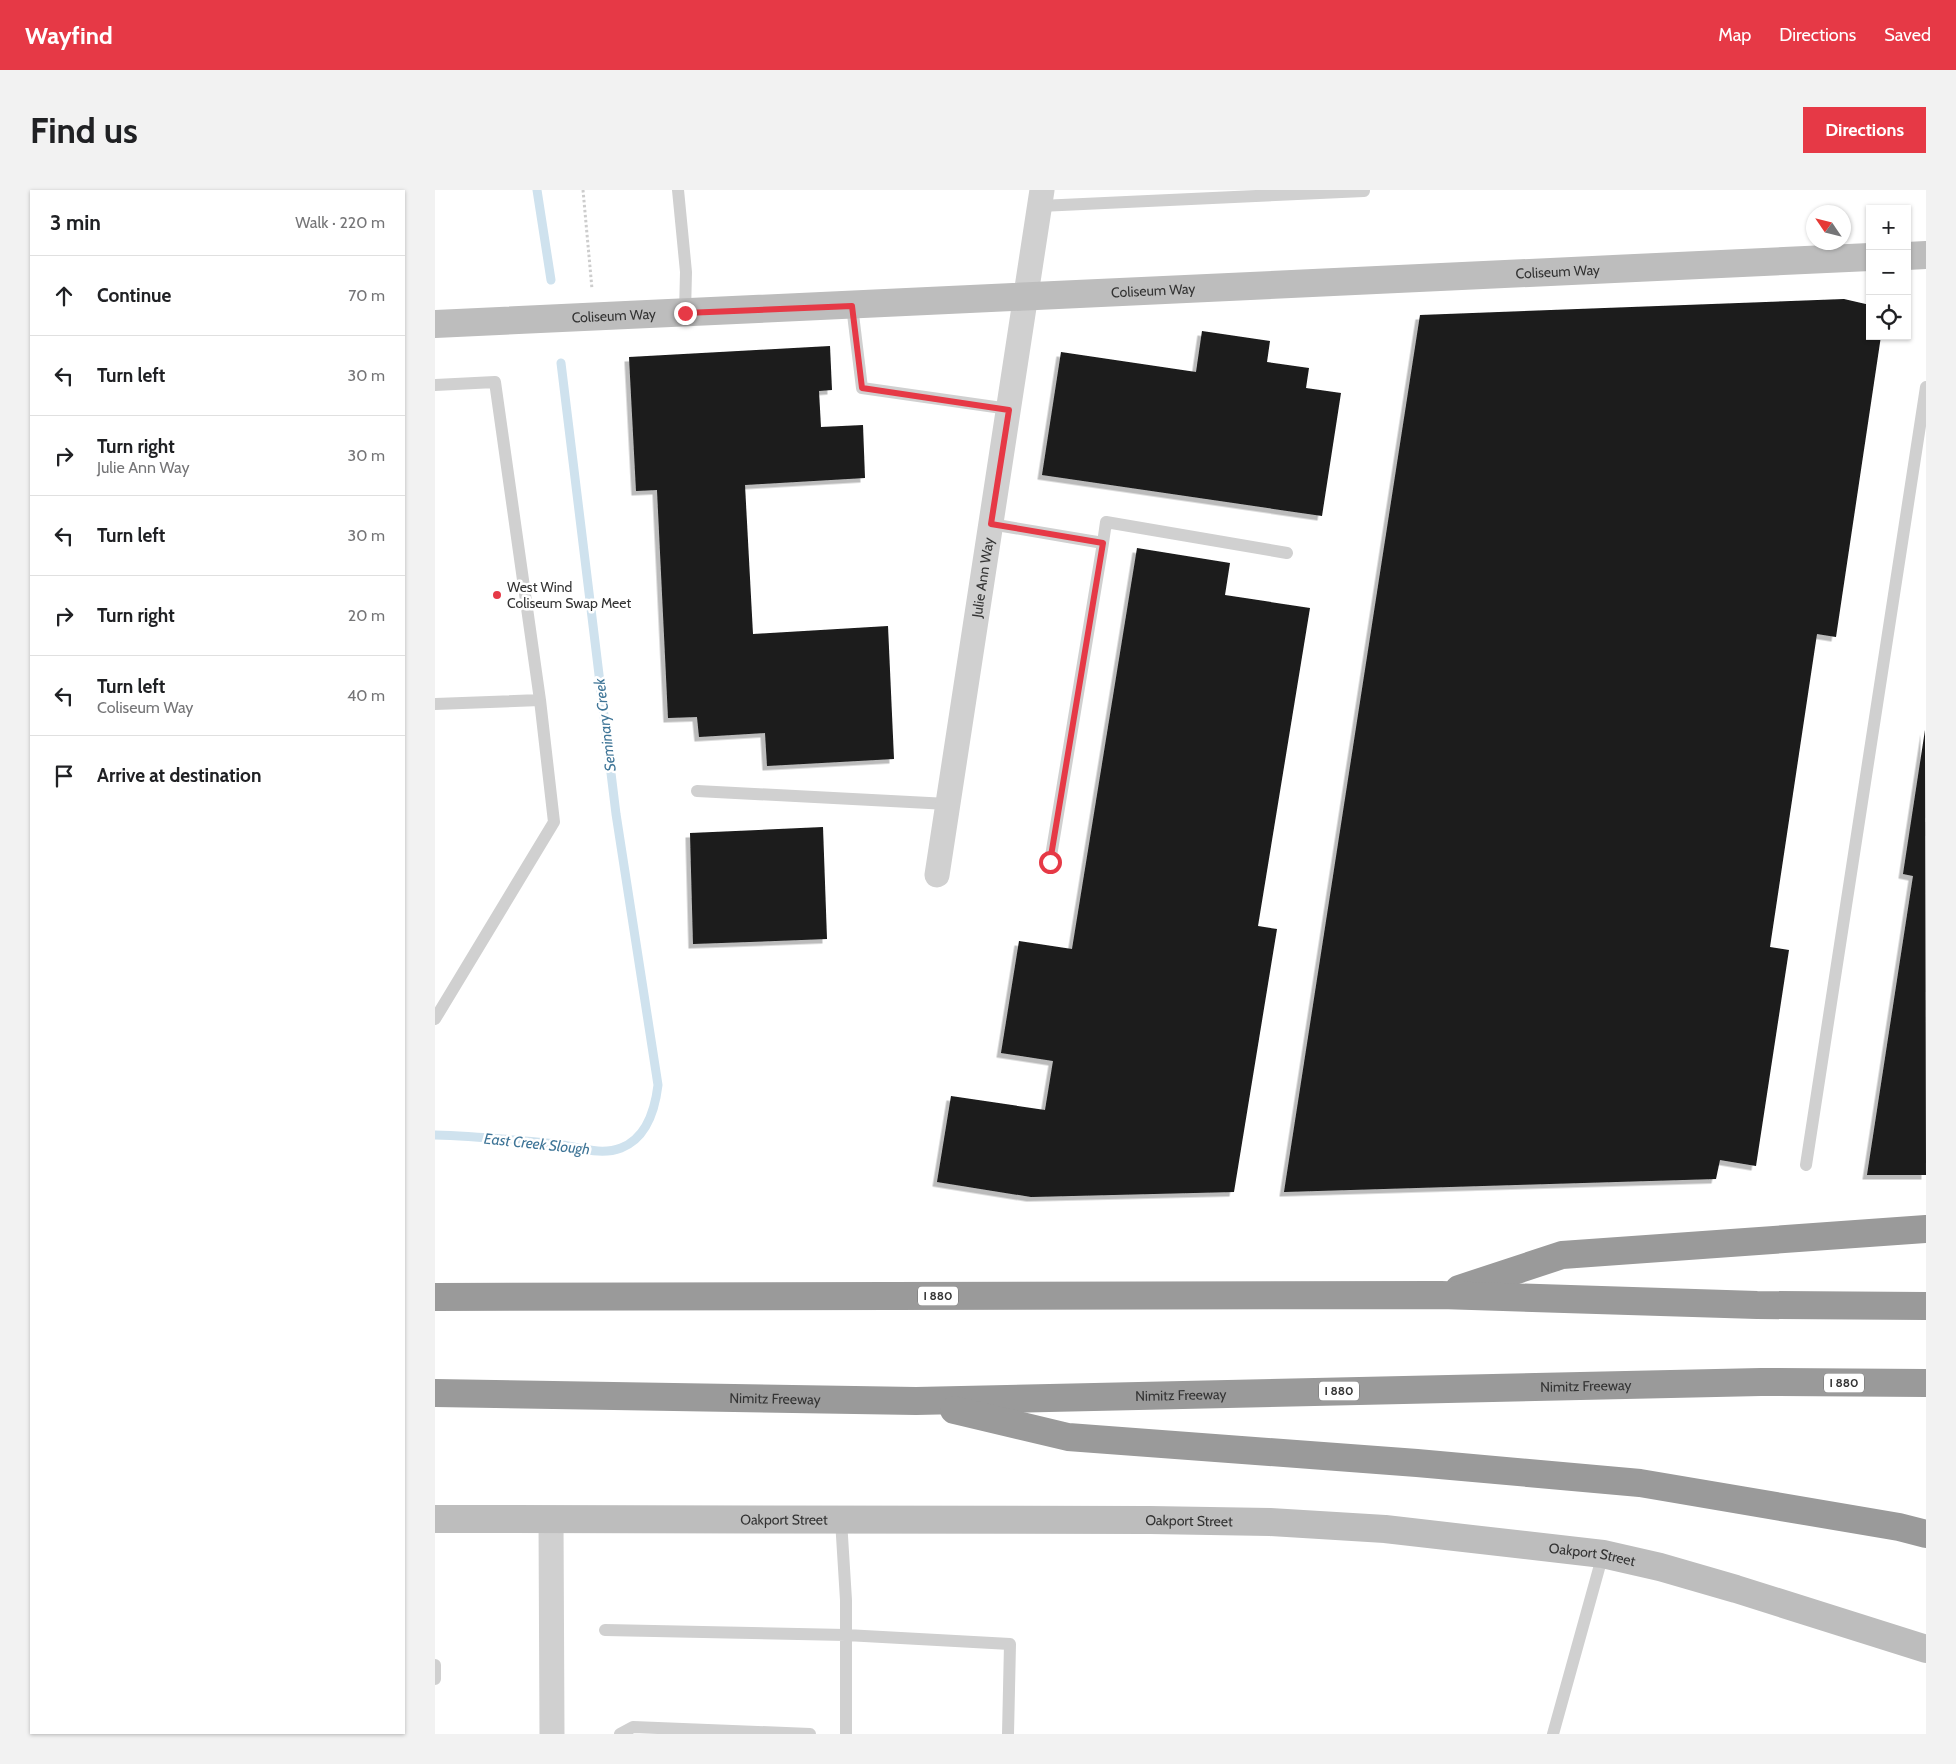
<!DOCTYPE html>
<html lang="en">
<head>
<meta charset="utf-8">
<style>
  :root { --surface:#fff; --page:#f2f2f2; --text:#202124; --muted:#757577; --line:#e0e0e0; --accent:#e63946 }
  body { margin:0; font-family:Cabin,sans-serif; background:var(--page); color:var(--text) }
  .controls { position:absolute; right:15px; top:15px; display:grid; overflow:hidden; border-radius:0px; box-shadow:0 1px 4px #0004 }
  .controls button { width:45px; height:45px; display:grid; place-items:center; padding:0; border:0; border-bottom:1px solid var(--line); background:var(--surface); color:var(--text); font:25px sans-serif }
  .compass { position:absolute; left:1371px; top:15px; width:45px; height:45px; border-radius:50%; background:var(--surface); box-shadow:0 1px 4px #0004; rotate:305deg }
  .stop { position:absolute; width:15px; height:15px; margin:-11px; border:4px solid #e63946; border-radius:50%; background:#fff }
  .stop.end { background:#e63946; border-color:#fff; box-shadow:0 1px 5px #0008 }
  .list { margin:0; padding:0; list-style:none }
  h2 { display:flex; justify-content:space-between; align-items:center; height:65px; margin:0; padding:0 20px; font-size:21px }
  h2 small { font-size:16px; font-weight:400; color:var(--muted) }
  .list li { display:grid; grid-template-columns:32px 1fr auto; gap:15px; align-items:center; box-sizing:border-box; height:80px; padding:0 20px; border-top:1px solid var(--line) }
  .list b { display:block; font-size:19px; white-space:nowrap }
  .list p { margin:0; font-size:16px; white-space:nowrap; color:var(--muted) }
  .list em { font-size:16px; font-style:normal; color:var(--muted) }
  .icon { flex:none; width:28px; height:28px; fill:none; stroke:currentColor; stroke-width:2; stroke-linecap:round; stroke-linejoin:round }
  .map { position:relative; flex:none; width:1491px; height:1544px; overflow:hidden; border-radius:0px }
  header { display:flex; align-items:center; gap:30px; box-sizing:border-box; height:70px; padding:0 25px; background:var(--accent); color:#fff }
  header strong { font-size:24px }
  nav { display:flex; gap:28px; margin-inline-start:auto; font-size:18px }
  .intro { display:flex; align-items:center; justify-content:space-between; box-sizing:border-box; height:120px; padding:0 30px }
  h1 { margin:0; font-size:35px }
  .button { padding:12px 22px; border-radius:0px; background:var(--accent); color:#fff; font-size:18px; font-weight:700 }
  main { display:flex; gap:30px; padding:0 30px }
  aside { flex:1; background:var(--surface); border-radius:0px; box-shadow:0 1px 4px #0004 }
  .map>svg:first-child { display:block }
</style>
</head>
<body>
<header>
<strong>Wayfind</strong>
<nav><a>Map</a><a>Directions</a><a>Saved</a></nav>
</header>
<div class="intro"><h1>Find us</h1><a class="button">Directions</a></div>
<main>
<aside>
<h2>3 min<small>Walk · 220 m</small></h2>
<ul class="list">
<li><svg class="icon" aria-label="ahead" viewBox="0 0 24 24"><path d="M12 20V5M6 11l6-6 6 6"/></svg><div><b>Continue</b></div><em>70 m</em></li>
<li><svg class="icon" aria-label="left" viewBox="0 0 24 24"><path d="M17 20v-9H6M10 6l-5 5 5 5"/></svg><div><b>Turn left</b></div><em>30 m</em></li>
<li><svg class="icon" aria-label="right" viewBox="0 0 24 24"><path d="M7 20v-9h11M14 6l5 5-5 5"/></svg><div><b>Turn right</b><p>Julie Ann Way</p></div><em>30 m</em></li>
<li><svg class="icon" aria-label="left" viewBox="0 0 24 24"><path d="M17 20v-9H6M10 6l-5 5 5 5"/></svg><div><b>Turn left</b></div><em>30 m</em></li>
<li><svg class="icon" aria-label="right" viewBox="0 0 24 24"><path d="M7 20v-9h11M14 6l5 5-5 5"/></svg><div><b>Turn right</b></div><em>20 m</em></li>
<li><svg class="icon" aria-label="left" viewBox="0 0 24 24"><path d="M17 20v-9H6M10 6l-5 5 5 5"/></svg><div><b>Turn left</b><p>Coliseum Way</p></div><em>40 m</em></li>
<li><svg class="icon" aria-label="arrive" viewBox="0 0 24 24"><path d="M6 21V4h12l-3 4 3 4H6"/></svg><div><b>Arrive at destination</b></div></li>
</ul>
</aside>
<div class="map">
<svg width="1491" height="1544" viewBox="0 0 1491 1544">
  <defs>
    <filter id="shadow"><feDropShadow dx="-4.5" dy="4.5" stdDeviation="0" flood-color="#0004"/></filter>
  </defs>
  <rect width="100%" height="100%" fill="#fff"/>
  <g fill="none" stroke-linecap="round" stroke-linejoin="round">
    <path stroke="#cfe2ee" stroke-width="9" d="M102 0 116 90
      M0 945C41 946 82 950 122 954 144 957 165 966 186 958 212 948 220 920 223 895L181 624 126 173"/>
  </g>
  <path fill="#1a1a1a" filter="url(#shadow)" d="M1409 109 1435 115V146H1446L1401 447 1382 444 1335 757 1354 760 1321 976 1285 970 1281 989 849 1002 985 125Z
    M767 141 835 151 832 172 874 178 871 198 906 203 887 326 607 285 626 162 761 182Z
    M395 156 397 200 384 201 386 237 428 235 430 288 310 295 318 444 453 436 459 569 332 576 330 543 264 547 262 527 233 528 222 300 201 301 194 167Z
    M702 358 795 373 790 405 875 418 823 736 842 739 799 1002 596 1007 502 992 516 906 610 920 618 871 566 863 584 751 637 759Z
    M1490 540 1491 985H1432L1478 686 1468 684Z
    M388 637 392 749 258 754 255 643Z"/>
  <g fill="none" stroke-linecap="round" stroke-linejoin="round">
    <path stroke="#cdcdcd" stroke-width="3" stroke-dasharray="2.5 2.5" stroke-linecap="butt" d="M148 0 157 99"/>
    <path stroke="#d0d0d0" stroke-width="12" d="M243 0 251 82 250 123
      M605 16 929 1
      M417 116 427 198 574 219
      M0 195 60 192 105 510
      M556 334 668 353 671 332 852 363
      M0 514 105 510 119 632 0 829
      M262 601 513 614
      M615 672 668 353
      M1371 975 1491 197
      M406 1330 411 1410V1544
      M170 1440 411 1445 575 1454 573 1544
      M0 1475V1489
      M185 1544 198 1537 375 1544
      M1118 1544 1168 1364"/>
    <g stroke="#d0d0d0" stroke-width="25">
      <path id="s1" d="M502 685 607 0"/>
      <path d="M116 1329 117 1544"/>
    </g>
    <g stroke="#bdbdbd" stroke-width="28">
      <path d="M1472 66 1491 65"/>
      <path id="s2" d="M0 134 1435 67"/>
      <path id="s3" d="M0 1329 715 1330 835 1332 950 1339 1168 1364 1225 1377 1301 1399 1491 1459"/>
    </g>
    <g stroke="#9a9a9a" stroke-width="28">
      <path d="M1024 1099 1127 1065 1491 1039"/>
      <path d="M0 1107 1006 1105 1322 1115 1491 1116"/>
      <path id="s4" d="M0 1203 481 1211 1326 1192 1491 1193"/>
      <path d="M519 1220 633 1247 982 1273 1205 1293 1464 1337 1491 1344"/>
    </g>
  </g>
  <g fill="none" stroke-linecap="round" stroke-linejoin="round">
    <path stroke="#e63946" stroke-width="6" d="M250 123 417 116 427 198 574 220 556 334 668 353 615 672"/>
  </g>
  <circle fill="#e63946" stroke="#fff" stroke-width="2" cx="62" cy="405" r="5"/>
  <g text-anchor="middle" stroke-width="5" stroke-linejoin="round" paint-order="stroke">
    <g fill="#fff" stroke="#707070" stroke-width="1">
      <rect x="483" y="1096.5" width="40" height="19" rx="4"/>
      <rect x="1389" y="1183.5" width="40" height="19" rx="4"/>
      <rect x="884" y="1191.5" width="40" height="19" rx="4"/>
    </g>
    <g font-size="12" font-weight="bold" fill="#333">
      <text x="503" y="1110">I 880</text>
      <text x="1409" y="1197">I 880</text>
      <text x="904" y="1205">I 880</text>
    </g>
    <g font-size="14" fill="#333" stroke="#fff">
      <text dy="5" stroke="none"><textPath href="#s2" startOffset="1124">Coliseum Way</textPath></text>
      <text dy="5" stroke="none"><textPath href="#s2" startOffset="719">Coliseum Way</textPath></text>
      <text dy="5" stroke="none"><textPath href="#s2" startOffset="179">Coliseum Way</textPath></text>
      <text dy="5" stroke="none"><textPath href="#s1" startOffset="301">Julie Ann Way</textPath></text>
      <text dy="5" stroke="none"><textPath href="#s4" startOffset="1151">Nimitz Freeway</textPath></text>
      <text dy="5" stroke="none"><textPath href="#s4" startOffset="746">Nimitz Freeway</textPath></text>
      <text dy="5" stroke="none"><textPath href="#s4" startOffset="340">Nimitz Freeway</textPath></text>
      <text dy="5" stroke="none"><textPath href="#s3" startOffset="349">Oakport Street</textPath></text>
      <text dy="5" stroke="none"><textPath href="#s3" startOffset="754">Oakport Street</textPath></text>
      <text dy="5" stroke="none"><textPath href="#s3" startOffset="1159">Oakport Street</textPath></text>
    </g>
    <g font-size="14" fill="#333" stroke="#fff" text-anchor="start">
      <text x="72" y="402">West Wind<tspan x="72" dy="16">Coliseum Swap Meet</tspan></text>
    </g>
    <g font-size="15" font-style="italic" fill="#3f7597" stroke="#fff">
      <text transform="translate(170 535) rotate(-97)" y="5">Seminary Creek</text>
      <text transform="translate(102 954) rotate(6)" y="5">East Creek Slough</text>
    </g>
  </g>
</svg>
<div class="controls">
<button>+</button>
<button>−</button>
<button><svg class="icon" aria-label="locate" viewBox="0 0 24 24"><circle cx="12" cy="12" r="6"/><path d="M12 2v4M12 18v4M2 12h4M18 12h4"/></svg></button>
</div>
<svg class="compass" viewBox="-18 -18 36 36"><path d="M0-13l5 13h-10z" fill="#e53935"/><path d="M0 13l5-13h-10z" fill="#757577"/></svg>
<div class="stop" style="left:615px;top:672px"></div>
<div class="stop end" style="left:250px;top:123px"></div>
</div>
</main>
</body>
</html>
